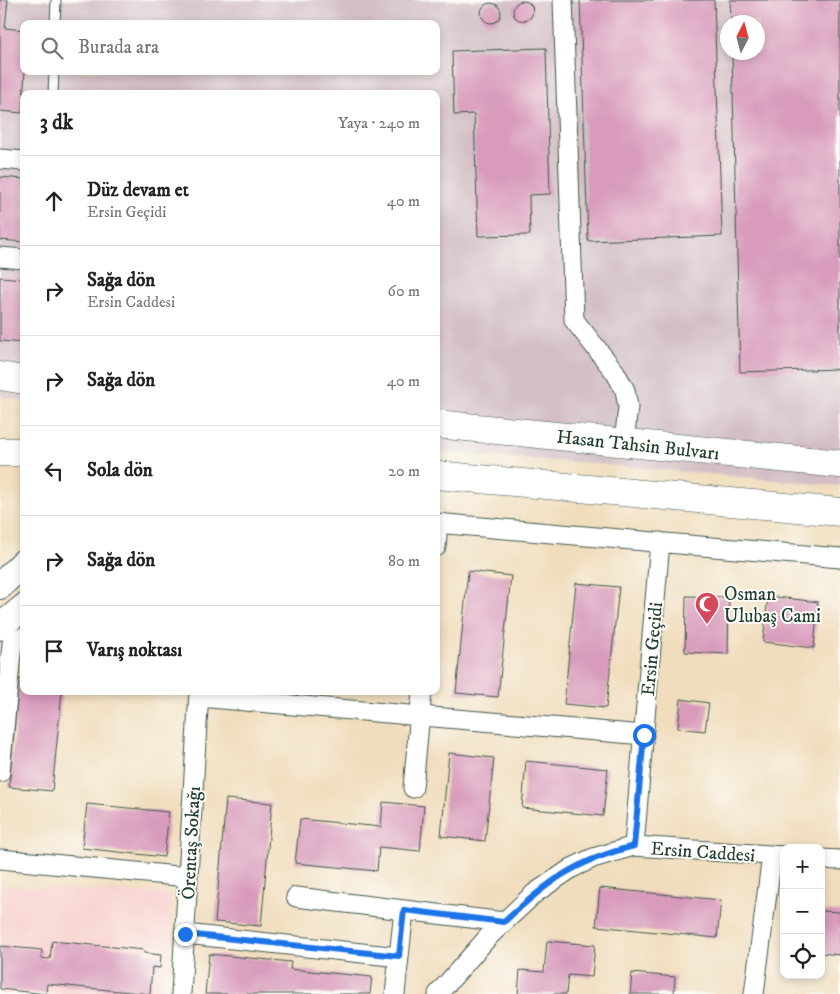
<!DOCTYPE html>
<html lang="tr">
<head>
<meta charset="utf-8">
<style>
  :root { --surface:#fff; --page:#f2f2f2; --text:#222; --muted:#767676; --line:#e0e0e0 }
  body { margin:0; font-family:"IM FELL DW Pica",serif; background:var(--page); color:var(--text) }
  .controls { position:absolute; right:15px; bottom:15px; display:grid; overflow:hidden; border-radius:10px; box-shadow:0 2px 8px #0003 }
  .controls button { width:45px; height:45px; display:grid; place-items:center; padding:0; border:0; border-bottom:1px solid var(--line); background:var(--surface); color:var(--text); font:25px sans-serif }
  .compass { position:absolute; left:720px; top:15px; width:45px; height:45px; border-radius:50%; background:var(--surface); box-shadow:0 2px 8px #0003; rotate:6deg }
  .stop { position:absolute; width:15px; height:15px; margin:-11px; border:4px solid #1a73e8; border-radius:50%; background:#fff }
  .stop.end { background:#1a73e8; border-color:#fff; box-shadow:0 1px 5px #0008 }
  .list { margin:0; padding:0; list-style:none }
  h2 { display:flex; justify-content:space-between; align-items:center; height:65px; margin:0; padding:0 20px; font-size:21px }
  h2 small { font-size:16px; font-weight:400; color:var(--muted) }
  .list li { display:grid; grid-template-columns:32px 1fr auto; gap:15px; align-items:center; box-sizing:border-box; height:90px; padding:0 20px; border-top:1px solid var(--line) }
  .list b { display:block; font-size:19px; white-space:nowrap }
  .list p { margin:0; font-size:16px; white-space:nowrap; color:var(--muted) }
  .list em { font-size:16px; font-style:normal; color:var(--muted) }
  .icon { flex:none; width:28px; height:28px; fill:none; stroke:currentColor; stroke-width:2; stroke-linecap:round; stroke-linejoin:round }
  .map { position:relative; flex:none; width:840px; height:994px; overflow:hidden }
  .search { position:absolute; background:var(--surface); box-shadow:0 2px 8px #0003; left:20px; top:20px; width:420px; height:55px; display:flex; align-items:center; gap:12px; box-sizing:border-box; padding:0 18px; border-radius:10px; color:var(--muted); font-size:19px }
  .panel { position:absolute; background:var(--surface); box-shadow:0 2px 8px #0003; left:20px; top:90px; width:420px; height:605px; border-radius:10px }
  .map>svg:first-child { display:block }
</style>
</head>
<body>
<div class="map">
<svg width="840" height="994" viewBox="0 0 840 994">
  <rect width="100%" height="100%" fill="#fdfcf7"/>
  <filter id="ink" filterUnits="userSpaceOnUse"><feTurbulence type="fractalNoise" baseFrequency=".02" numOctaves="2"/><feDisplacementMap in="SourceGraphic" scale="10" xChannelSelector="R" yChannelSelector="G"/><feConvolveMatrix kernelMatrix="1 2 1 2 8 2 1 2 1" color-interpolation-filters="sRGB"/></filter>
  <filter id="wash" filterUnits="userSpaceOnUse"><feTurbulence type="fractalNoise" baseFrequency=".0096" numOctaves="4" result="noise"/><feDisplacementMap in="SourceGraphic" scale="20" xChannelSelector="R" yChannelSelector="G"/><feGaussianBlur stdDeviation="1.12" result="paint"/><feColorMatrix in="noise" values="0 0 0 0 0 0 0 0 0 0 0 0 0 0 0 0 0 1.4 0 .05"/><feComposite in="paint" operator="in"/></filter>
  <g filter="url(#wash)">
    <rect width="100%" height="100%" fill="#f0ddbd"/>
    <path fill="#f7d0ce" d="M0 886 171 894 170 994H0Z"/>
    <path fill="#d2bec4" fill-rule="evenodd" d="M0 0H840V486L576 462 436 453V94H24V401L0 396ZM728 22H758V52H728ZM24 24H436V71H24Z"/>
    <g id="blocks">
      <path fill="#d89bbb" d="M0 0H8L5 28 24 30V71H25L22 113 0 111Z
        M580 0H714L722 236 588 241Z
        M730 0H840V369L740 372 732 52H758V22H731Z
        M513 11a10 10 0 1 1 20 0a10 10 0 1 1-20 0Z
        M481 13a10 10 0 1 1 20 0a10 10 0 1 1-20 0Z
        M546 48 550 194 529 195 530 235 478 236 474 114 454 115 452 51Z
        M0 177 24 179V242L0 240Z
        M0 277 24 279V343L0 341Z
        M468 571 511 576 498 697 456 693Z
        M576 583 619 587 606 708 564 704Z
        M686 596 729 597 728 654 685 652Z
        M768 596 818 602 814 648 763 642Z
        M19 679H24V691H62L52 791 9 787Z
        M681 699 709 703 705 731 678 728Z
        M449 753 494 758 485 841 441 836Z
        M526 761 608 769 603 816 522 808Z
        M226 799 272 803 261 926 215 922Z
        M383 802 424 806 420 851 379 847 377 871 295 863 300 819 381 827Z
        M87 804 169 812 164 857 82 848Z
        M600 888 721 900 717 938 596 926Z
        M821 911 840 912V955L821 953Z
        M52 941 144 950V953L161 955 160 968 152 967 150 994 47 984 46 994 0 989V946L42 950 41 958 50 959Z
        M547 941 595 945 592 977 568 975 566 994H518L520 970 544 972Z
        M209 954 291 962 290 969 372 977 370 994H205Z
        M632 973 675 977 674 994H630Z"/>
    </g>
  </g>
  <g filter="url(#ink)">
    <use href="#blocks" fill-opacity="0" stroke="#3e5549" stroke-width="1"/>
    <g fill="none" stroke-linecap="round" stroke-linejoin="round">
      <defs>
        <path id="lane" d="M55 24 56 0
          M53 94 54 71"/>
        <path id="street" d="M563 0 574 320 615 372 625 390 628 407 624 443
          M0 159 24 161
          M0 257 24 259
          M436 523 840 558
          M436 547 438 524
          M199 697 644 735
          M0 772 12 643 24 637
          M413 788 422 691
          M634 846 660 542
          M0 859 188 877
          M821 859 840 860
          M296 897 504 922
          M185 934 399 957
          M181 994 199 691
          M395 994 404 910
          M438 994 489 936 535 893 572 868 593 858 634 846 784 856
          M754 994 772 855"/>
        <path id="secondary" d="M0 586 24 562
          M0 627 24 607"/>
        <path id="primary" d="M0 376 24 380
          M436 424 840 464
          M0 452H24
          M436 475 840 512"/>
      </defs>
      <use href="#lane" stroke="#3e5549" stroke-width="11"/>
      <use href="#street" stroke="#3e5549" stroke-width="21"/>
      <use href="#secondary" stroke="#3e5549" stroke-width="28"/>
      <use href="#primary" stroke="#3e5549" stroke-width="29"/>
      <use href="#lane" stroke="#fff" stroke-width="9"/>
      <use href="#street" stroke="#fff" stroke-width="19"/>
      <use href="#secondary" stroke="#fff" stroke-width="26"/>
      <use href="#primary" stroke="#fff" stroke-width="28"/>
    </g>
  </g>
  <g fill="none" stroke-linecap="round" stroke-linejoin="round" filter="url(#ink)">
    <path stroke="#1a73e8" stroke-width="6" d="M185 934 399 956 404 910 504 922C548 881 575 861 634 846L644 735"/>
  </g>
  <defs>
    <symbol id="mosque-pin" viewBox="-11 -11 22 30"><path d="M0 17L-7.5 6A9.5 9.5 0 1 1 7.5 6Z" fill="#d1495b" stroke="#fdfcf7"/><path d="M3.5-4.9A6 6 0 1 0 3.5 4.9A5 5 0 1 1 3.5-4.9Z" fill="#fff"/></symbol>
  </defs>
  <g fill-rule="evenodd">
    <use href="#mosque-pin" x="693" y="590" width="28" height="38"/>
  </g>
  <g text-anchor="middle" stroke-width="4" stroke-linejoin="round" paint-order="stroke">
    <g font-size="19" fill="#1f3d34" stroke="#fdfcf7">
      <text transform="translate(638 444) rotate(6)" y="7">Hasan Tahsin Bulvarı</text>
      <text transform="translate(651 649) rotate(-85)" y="7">Ersin Geçidi</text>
      <text transform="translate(190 843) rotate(-87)" y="7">Örentaş Sokağı</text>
      <text transform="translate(703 851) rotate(4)" y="7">Ersin Caddesi</text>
    </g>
    <g font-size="19" fill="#1f3d34" stroke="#fdfcf7" text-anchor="start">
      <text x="724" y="600">Osman<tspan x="724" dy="22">Ulubaş Cami</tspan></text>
    </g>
  </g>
</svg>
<div class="controls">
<button>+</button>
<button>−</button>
<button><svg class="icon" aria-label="locate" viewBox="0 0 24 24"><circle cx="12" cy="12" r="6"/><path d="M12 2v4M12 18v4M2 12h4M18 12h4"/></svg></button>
</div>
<svg class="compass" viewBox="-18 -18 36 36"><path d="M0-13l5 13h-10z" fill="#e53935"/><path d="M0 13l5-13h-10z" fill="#767676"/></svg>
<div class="stop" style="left:644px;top:735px"></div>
<div class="stop end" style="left:185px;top:934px"></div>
<div class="search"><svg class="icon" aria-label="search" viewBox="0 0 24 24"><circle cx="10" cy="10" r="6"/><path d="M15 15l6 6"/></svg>Burada ara</div>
<section class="panel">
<h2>3 dk<small>Yaya · 240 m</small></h2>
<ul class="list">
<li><svg class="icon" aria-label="ahead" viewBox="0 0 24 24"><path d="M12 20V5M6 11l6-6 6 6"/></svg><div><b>Düz devam et</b><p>Ersin Geçidi</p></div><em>40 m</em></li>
<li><svg class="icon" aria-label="right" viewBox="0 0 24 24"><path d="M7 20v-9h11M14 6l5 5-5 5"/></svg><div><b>Sağa dön</b><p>Ersin Caddesi</p></div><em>60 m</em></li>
<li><svg class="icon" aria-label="right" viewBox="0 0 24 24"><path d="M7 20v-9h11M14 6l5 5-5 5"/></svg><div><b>Sağa dön</b></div><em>40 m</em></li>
<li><svg class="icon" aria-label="left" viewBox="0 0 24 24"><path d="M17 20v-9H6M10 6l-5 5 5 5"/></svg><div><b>Sola dön</b></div><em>20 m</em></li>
<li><svg class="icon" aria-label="right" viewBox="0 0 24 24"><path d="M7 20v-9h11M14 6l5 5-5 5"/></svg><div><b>Sağa dön</b></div><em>80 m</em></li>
<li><svg class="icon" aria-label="arrive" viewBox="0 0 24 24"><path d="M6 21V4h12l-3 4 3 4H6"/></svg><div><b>Varış noktası</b></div></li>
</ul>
</section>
</div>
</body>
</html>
